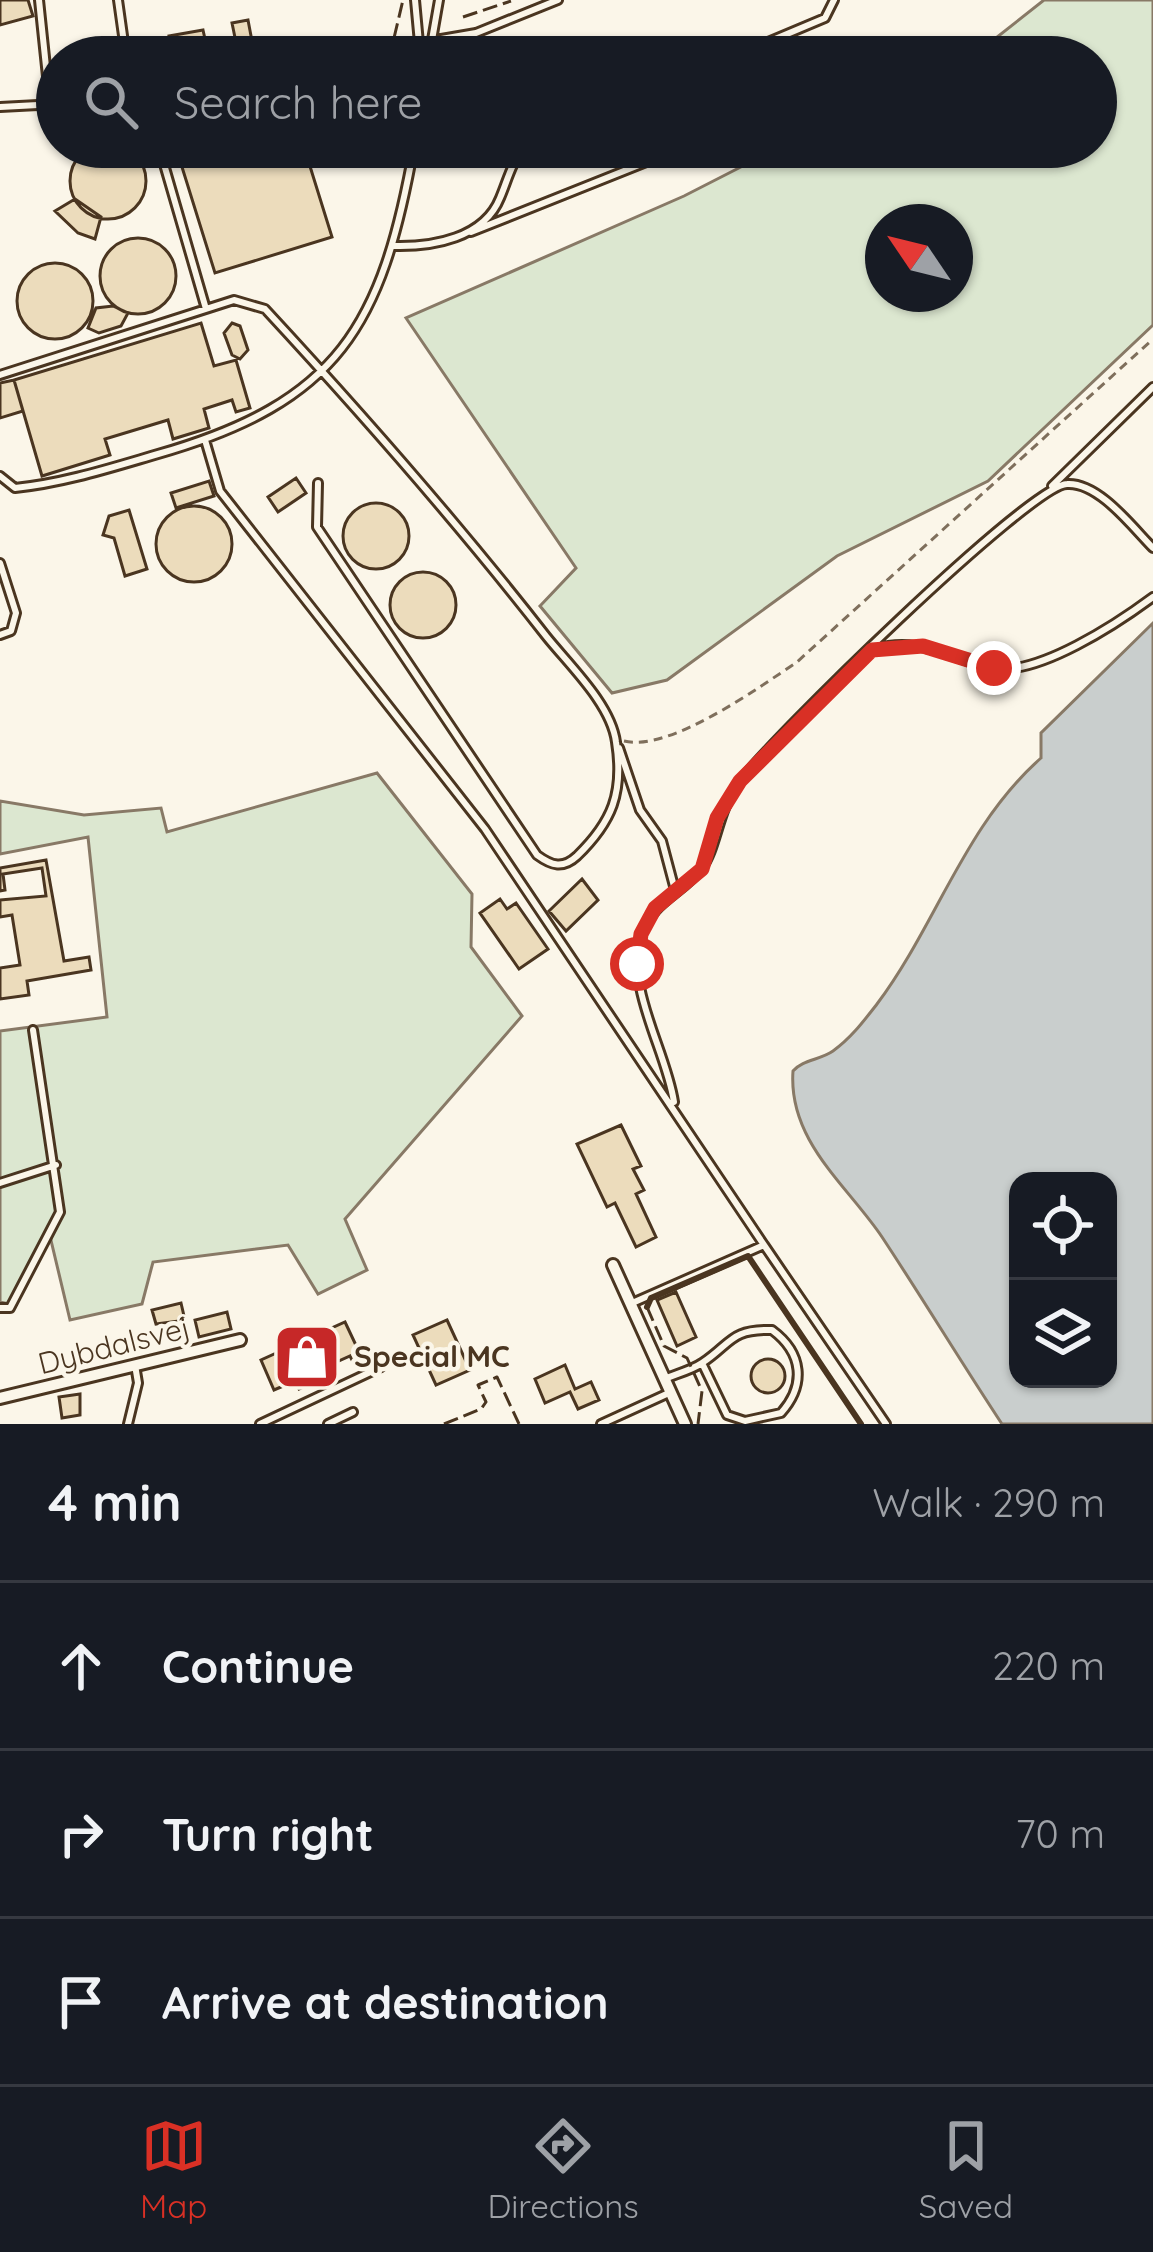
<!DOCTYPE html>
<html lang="en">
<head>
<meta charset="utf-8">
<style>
  :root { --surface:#171b24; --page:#242831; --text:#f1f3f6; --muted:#9ea1a6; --line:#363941; --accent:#d93025 }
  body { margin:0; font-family:Quicksand,sans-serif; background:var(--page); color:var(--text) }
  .controls { position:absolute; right:36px; bottom:36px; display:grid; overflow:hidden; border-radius:24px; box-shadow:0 3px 9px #0004 }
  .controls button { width:108px; height:108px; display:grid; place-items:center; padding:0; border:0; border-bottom:3px solid var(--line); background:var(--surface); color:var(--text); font:60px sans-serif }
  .compass { position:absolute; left:865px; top:204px; width:108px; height:108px; border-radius:50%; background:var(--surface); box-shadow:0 3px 9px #0004; rotate:305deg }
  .stop { position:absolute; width:36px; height:36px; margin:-27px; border:9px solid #d93025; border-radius:50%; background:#fff }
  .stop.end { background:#d93025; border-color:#fff; box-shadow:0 3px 12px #0008 }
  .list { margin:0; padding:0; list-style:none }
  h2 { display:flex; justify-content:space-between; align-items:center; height:156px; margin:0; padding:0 48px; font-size:51px }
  h2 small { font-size:39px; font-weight:400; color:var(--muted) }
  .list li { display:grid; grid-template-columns:78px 1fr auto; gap:36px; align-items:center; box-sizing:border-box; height:168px; padding:0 48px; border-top:3px solid var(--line) }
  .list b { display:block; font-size:45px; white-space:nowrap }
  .list em { font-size:39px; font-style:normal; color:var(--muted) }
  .icon { flex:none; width:66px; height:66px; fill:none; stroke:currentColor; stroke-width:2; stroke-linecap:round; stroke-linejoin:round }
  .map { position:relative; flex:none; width:1153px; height:1424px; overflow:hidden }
  .search { position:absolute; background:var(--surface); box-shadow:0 3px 9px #0004; left:36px; right:36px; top:36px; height:132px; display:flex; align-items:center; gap:30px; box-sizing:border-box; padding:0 42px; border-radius:66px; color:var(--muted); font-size:45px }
  .sheet { height:660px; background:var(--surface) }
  nav { display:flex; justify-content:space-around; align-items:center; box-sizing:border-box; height:168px; border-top:3px solid var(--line); background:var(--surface); font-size:33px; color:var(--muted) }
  nav a { display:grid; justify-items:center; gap:6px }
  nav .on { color:var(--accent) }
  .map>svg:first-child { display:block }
</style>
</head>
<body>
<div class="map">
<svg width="1153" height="1424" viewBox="0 0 1153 1424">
  <rect width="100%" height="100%" fill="#fbf6e9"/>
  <path fill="#dce7d0" stroke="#887966" stroke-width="3" fill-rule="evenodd" d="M1044 0H1153V325L988 481 837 556 667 680 612 693 540 606 576 568 406 318 684 196 780 147H1096V57H957L996 38ZM883 222H955V294H883Z
    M377 773 472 894 471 947 522 1016 345 1219 367 1270 318 1294 288 1245 153 1262 142 1304 70 1320 49 1232 9 1304 0 1302V1031L107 1017 88 837 0 854V801L84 815 161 808 167 832Z"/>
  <path fill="#c9cecd" stroke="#887966" stroke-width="3" fill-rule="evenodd" d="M1153 623V1424H1002C961 1362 923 1299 882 1237 847 1185 788 1141 793 1071 802 1060 820 1060 833 1051 851 1038 863 1022 877 1004 937 924 964 826 1041 758V733ZM1018 1181H1108V1379H1018Z"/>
  <path fill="#ecdcbc" stroke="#4a3520" stroke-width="3" d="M0 0H28L33 16 0 25Z
    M248 20 255 57H239L232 23Z
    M203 30 209 57H173L169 36Z
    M70 181a38 38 0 1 1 76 0a38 38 0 1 1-76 0Z
    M190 147H304L332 237 215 273 177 151Z
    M75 199 101 217 95 239 78 233 55 211Z
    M100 276a38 38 0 1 1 76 0a38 38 0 1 1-76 0Z
    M17 301a38 38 0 1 1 76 0a38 38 0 1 1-76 0Z
    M113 306 128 313 121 326 99 333 88 328 96 308Z
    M201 323 214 366 236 360 250 408 236 412 232 400 204 409 209 428 173 439 168 420 105 439 110 455 42 476 14 380Z
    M232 323 240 326 248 350 240 359 232 355 224 333Z
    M14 380 23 411 0 418V383Z
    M296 478 306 493 278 512 268 497Z
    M209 481 214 496 176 508 171 493Z
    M343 536a33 33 0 1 1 66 0a33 33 0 1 1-66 0Z
    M156 544a38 38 0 1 1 76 0a38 38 0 1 1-76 0Z
    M129 510 147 569 125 576 114 538 103 535 109 516Z
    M390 605a33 33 0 1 1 66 0a33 33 0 1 1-66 0Z
    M46 860 64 961 89 957 91 970 27 981 29 995 0 999V968L20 965 12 915 0 917V900L46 896 42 868 3 874 5 890 0 891V868Z
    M582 879 598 900 566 931 549 911Z
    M500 899 507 909 516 903 548 949 519 969 480 913Z
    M621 1125 641 1166 633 1169 644 1190 636 1194 656 1237 636 1247 615 1203 607 1207 577 1144Z
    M676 1292 696 1337 677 1346 657 1300Z
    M181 1303 184 1316 179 1321 156 1324 152 1310Z
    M227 1312 231 1329 199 1337 195 1320Z
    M447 1320 470 1370 436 1385 413 1335Z
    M345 1322 362 1358 353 1362 350 1356 319 1370 323 1378 299 1389 295 1381 274 1390 261 1360Z
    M751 1376a17 17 0 1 1 34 0a17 17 0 1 1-34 0Z
    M565 1365 575 1389 591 1382 599 1400 578 1409 570 1392 545 1403 535 1379Z
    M80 1394V1415L62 1418 59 1397Z"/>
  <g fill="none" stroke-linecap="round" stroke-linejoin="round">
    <defs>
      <path id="service" d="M39 0 50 105
        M118 0 126 57
        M415 0 419 43
        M337 57 476 33 558 0
        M429 57 439 0
        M732 57 825 18 834 0
        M0 107 57 104
        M159 147 206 309
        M471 232 649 161 660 147
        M394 246C433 247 484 238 500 198 508 179 511 164 524 147
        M0 375 234 300 265 309C363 415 457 522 546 636 569 665 611 704 616 742 624 793 612 822 577 856 563 869 552 866 537 855L317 527 318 483
        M205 440 220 491 485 829 764 1245 630 1304
        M0 476 15 488C64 483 110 468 158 454 339 402 382 326 414 147
        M1052 486 1153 387
        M0 563 16 613 11 631 0 635
        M876 649C919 635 953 661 994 668 1038 676 1118 623 1153 597
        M619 748 640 810 662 841 675 890
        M674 1102C666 1049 624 987 642 934 653 901 684 893 702 868 717 848 718 811 738 784 768 742 1030 485 1067 484 1099 482 1133 528 1153 548
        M0 1183 56 1165
        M764 1245 886 1424
        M0 1308H10L60 1212 33 1030
        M664 1379C676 1374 692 1370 702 1363 732 1343 730 1329 772 1330 803 1353 806 1385 781 1413L745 1421 727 1415 702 1363
        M128 1424 138 1383 135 1365
        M260 1424 381 1367
        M328 1424 353 1412
        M601 1424 671 1392"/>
      <path id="minor" d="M613 1265 685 1424
        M0 1398 240 1340"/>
    </defs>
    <use href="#service" stroke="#4a3520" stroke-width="12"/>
    <use href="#minor" stroke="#4a3520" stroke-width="16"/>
    <path stroke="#7f6f5c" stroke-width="3" stroke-dasharray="9 6" stroke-linecap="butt" d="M624 741C670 752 758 688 797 662L1153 339"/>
    <use href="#service" stroke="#fbf6e9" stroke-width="6"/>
    <use href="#minor" stroke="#fbf6e9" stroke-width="10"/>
    <path stroke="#4a3520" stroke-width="3" stroke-dasharray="15 6" stroke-linecap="butt" d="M463 17 511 1
      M394 38 403 0
      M647 1307 664 1346 687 1358 702 1391 698 1424
      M444 1424 481 1409 486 1402 478 1385 497 1377 519 1424"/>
    <path stroke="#4a3520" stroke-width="6" d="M647 1307 651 1298 748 1256 861 1424"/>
  </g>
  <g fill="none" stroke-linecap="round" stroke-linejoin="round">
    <path stroke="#d93025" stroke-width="15" d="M637 964 641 934 655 908 702 869 717 818 740 781 872 650 923 646 994 668"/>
  </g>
  <defs>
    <symbol id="shop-square" viewBox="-11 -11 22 22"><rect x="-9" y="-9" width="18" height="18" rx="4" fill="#c62828" stroke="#fbf6e9"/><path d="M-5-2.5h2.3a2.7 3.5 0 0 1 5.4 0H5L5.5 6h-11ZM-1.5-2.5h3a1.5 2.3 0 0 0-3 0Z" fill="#fff"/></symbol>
  </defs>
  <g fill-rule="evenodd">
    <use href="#shop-square" x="269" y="1319" width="76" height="76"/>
  </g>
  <g text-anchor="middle" stroke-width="9" stroke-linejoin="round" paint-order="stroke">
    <g font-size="30" fill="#4a3520" stroke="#fbf6e9">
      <text transform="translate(114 1346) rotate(-14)" y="10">Dybdalsvej</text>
    </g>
    <g font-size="30" font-weight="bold" fill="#4a3520" stroke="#fbf6e9" text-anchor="start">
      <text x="354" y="1367">Special MC</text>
    </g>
  </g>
</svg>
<div class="controls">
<button><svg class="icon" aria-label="locate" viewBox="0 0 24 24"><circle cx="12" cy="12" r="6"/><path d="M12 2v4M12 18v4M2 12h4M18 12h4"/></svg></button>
<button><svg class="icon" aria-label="layers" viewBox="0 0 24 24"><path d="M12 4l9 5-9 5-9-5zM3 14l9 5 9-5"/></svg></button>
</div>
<svg class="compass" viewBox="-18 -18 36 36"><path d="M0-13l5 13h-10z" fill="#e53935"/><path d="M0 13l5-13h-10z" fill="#9ea1a6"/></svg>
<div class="stop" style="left:637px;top:964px"></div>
<div class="stop end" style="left:994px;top:668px"></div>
<div class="search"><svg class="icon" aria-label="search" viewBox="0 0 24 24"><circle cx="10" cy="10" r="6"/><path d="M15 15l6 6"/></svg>Search here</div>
</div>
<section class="sheet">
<h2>4 min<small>Walk · 290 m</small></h2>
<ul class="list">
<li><svg class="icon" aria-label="ahead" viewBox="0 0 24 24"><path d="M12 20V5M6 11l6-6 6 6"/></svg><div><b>Continue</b></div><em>220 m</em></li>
<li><svg class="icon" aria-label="right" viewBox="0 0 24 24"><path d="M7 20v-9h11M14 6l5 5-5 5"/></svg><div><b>Turn right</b></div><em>70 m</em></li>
<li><svg class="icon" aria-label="arrive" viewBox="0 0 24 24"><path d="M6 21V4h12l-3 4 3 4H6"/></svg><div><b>Arrive at destination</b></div></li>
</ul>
</section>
<nav>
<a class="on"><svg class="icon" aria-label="map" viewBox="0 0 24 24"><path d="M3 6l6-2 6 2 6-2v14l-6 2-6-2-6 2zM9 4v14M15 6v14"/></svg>Map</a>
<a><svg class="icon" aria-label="directions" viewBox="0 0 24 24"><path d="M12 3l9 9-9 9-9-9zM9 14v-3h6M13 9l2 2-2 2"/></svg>Directions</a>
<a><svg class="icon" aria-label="saved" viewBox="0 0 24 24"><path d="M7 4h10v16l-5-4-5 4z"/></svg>Saved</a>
</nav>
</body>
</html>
